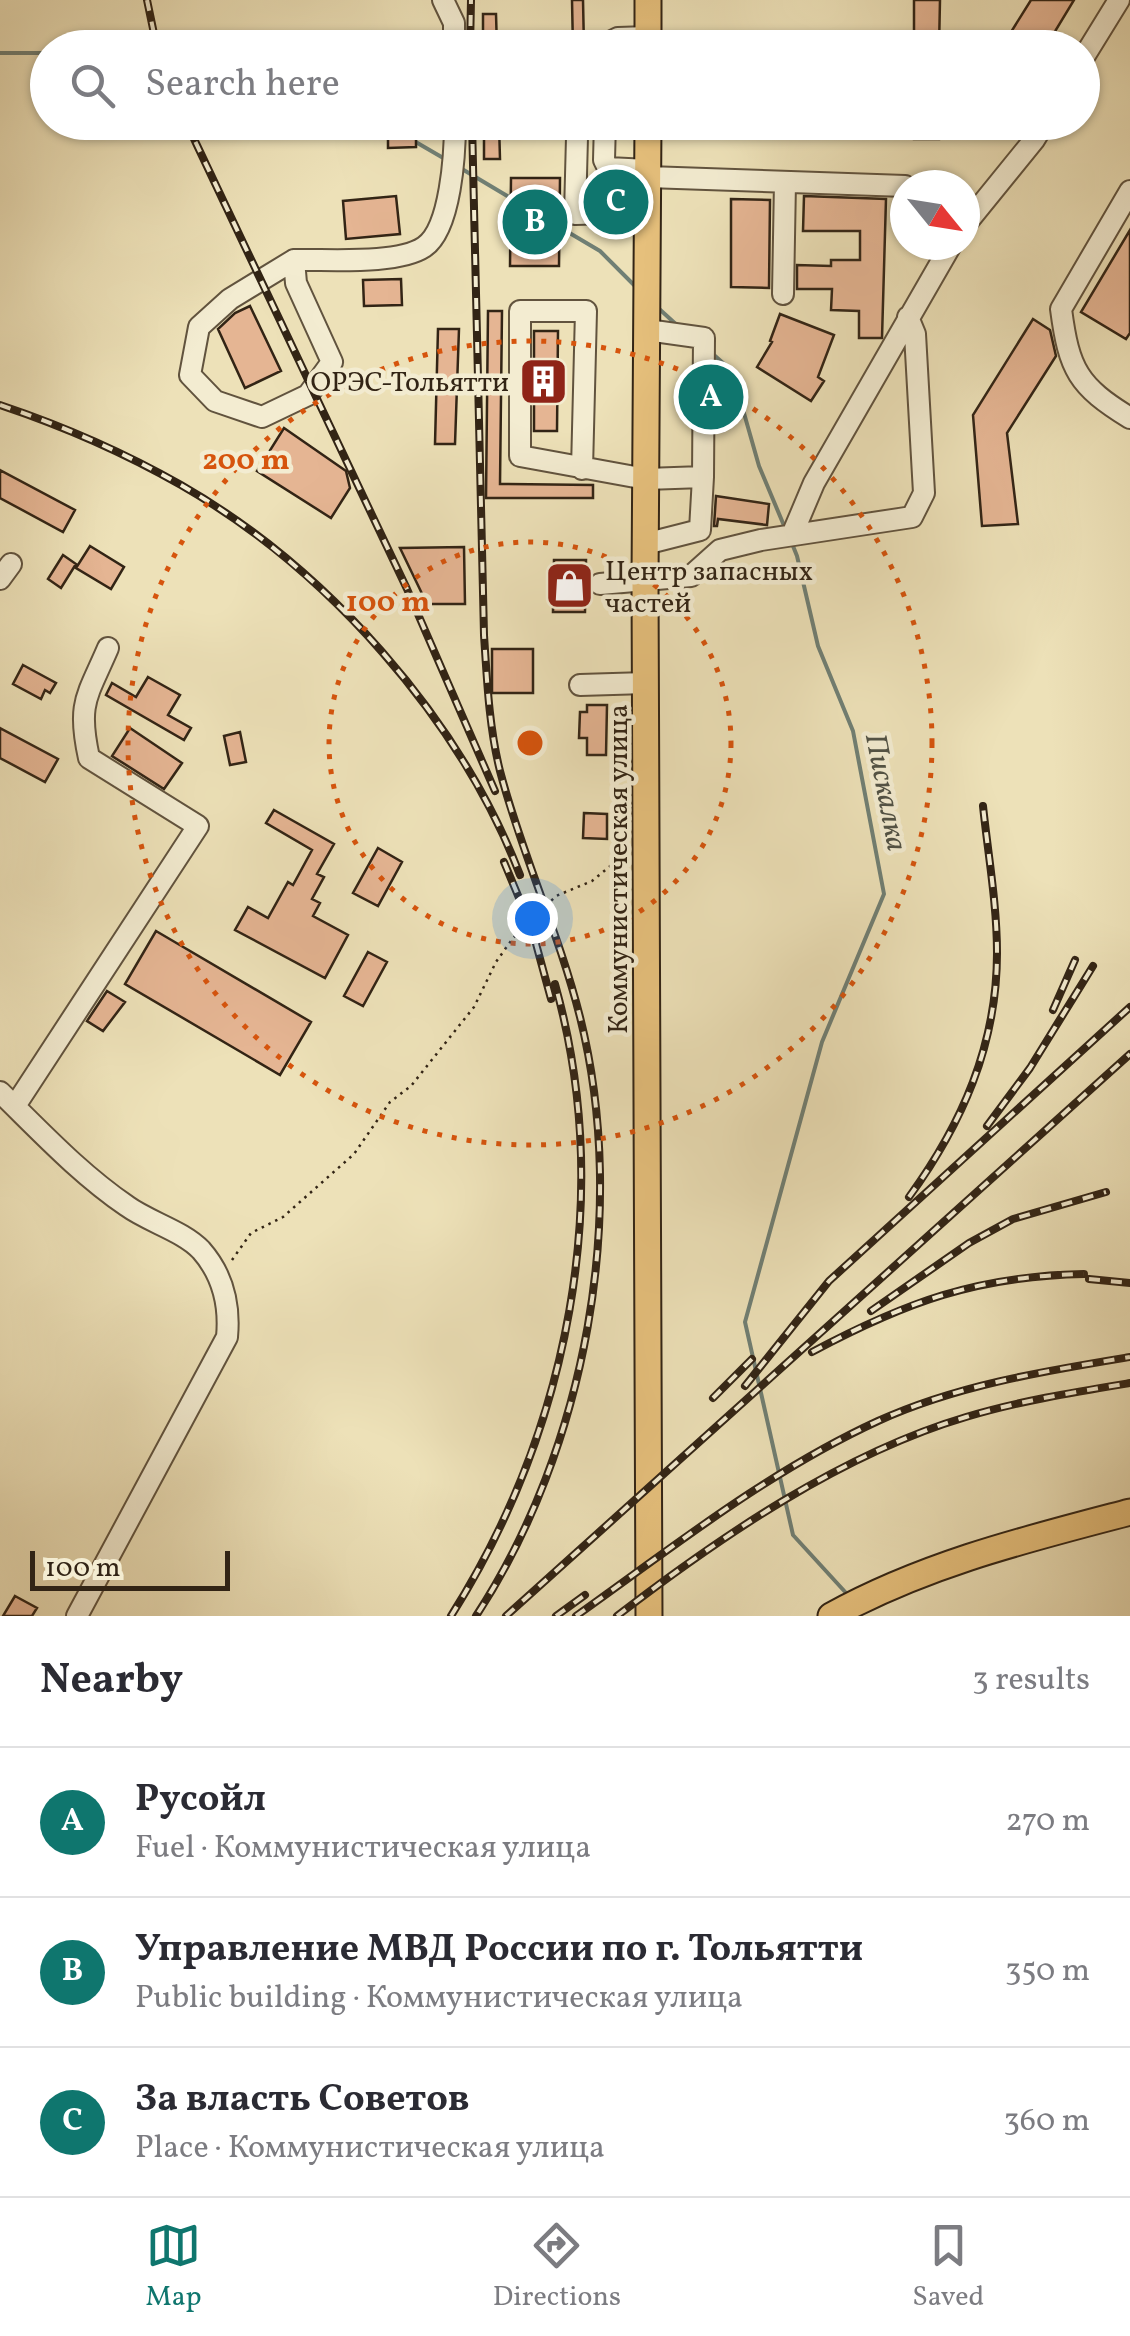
<!DOCTYPE html>
<html lang="en">
<head>
<meta charset="utf-8">
<style>
  :root { --surface:#fff; --page:#f2f2f3; --text:#2b2b33; --muted:#7c7c81; --line:#e1e1e2; --accent:#0f766e }
  body { margin:0; font-family:Vollkorn,serif; background:var(--page); color:var(--text) }
  .compass { position:absolute; left:890px; top:170px; width:90px; height:90px; border-radius:50%; background:var(--surface); box-shadow:0 2px 8px #0004; rotate:120deg }
  .scale { position:absolute; left:30px; bottom:25px; width:200px; box-sizing:border-box; padding-left:10px; border:5px solid #322415; border-top:0; font-size:28px; line-height:35px; white-space:nowrap; color:#322415; -webkit-text-stroke:8px #f3ecd1; paint-order:stroke }
  .you { position:absolute; left:532px; top:918px; width:35px; height:35px; margin:-25px; border:8px solid #fff; border-radius:50%; background:#1a73e8; box-shadow:0 0 0 15px #1a73e833 }
  .badge { display:grid; place-items:center; width:65px; height:65px; border-radius:50%; background:var(--accent); color:#fff; font-size:32px; font-weight:700 }
  .pin { position:absolute; translate:-50% -50%; border:5px solid #fff; box-shadow:0 2px 10px #0006 }
  .list { margin:0; padding:0; list-style:none }
  h2 { display:flex; justify-content:space-between; align-items:center; height:130px; margin:0; padding:0 40px; font-size:42px }
  h2 small { font-size:32px; font-weight:400; color:var(--muted) }
  .list li { display:grid; grid-template-columns:65px 1fr auto; gap:30px; align-items:center; box-sizing:border-box; height:150px; padding:0 40px; border-top:2px solid var(--line) }
  .list b { display:block; font-size:38px; white-space:nowrap }
  .list p { margin:0; font-size:32px; white-space:nowrap; color:var(--muted) }
  .list em { font-size:32px; font-style:normal; color:var(--muted) }
  .icon { flex:none; width:55px; height:55px; fill:none; stroke:currentColor; stroke-width:2; stroke-linecap:round; stroke-linejoin:round }
  .map { position:relative; flex:none; width:1130px; height:1616px; overflow:hidden }
  .search { position:absolute; background:var(--surface); box-shadow:0 2px 8px #0004; left:30px; right:30px; top:30px; height:110px; display:flex; align-items:center; gap:25px; box-sizing:border-box; padding:0 35px; border-radius:55px; color:var(--muted); font-size:38px }
  .sheet { height:580px; background:var(--surface) }
  nav { display:flex; justify-content:space-around; align-items:center; box-sizing:border-box; height:140px; border-top:2px solid var(--line); background:var(--surface); font-size:28px; color:var(--muted) }
  nav a { display:grid; justify-items:center; gap:5px }
  nav .on { color:var(--accent) }
  .map>svg:first-child { display:block }
</style>
</head>
<body>
<div class="map">
<svg width="1130" height="1616" viewBox="0 0 1130 1616">
  <rect width="100%" height="100%" fill="#ede1b8"/>
  <filter id="stains"><feTurbulence type="fractalNoise" baseFrequency=".002" numOctaves="4"/><feColorMatrix values="0 0 0 0 .2 0 0 0 0 .09 0 0 0 0 .02 0 0 0 .5 -.17"/></filter>
  <radialGradient id="worn" r=".72"><stop offset=".6" stop-color="#630" stop-opacity="0"/><stop offset="1" stop-color="#630" stop-opacity=".3"/></radialGradient>
  <g fill="none" stroke-linecap="round" stroke-linejoin="round">
    <path stroke="#707f74" stroke-width="4" d="M0 53H48
      M384 122 406 136
      M414 141 445 159
      M462 169 514 200
      M556 225 600 251 635 286
      M656 306 679 327
      M714 355 732 371 759 466 785 528
      M791 541 797 556 818 646 853 731 884 894 822 1042 745 1322 793 1535 847 1594"/>
  </g>
  <path fill="#e5b593" stroke="#322415" stroke-width="2.5" d="M572 0H583L584 48H573Z
    M914 0H940L939 48H914Z
    M1031 0H1074L1045 48H1001Z
    M483 14H496L497 48H483Z
    M484 122 499 124 500 159H484Z
    M914 122H939V139H914Z
    M388 135H416V147L388 148Z
    M511 178H560L559 266H510Z
    M396 196 400 234 346 239 343 201Z
    M804 196 886 199 882 338H859V311L831 310 832 289H797V265L831 266V260H860V231H803Z
    M731 199 770 200 769 288 731 287Z
    M1130 230V333L1126 339 1081 312Z
    M401 279 402 305 364 306 363 280Z
    M250 306 281 371 245 388 218 329 235 313Z
    M488 311H502L500 484 593 485V498H486Z
    M780 314 834 335 818 377 824 381 811 401 757 367 772 342 770 341Z
    M1033 319 1050 330 1056 356 1007 433 1018 524 982 526 973 415Z
    M438 329H459L455 444H435Z
    M534 331H558L557 431H534Z
    M718 368H723V431H717Z
    M284 428 346 471 350 488 331 518 257 471Z
    M0 470 75 510 63 532 0 498Z
    M716 496 769 504 767 525 718 519 717 526H714Z
    M90 546 124 567 111 589 76 568Z
    M464 547 465 604H427L400 548Z
    M63 555 76 564 61 588 48 579Z
    M554 560H586L585 612H553Z
    M492 649H533V693H492Z
    M23 665 56 683 50 693 45 690 41 699 13 684Z
    M148 677 180 695 168 715 191 728 184 740 106 695 112 683 136 697Z
    M587 705H607L606 755H587V738H579L580 712H587Z
    M0 728 58 759 45 782 0 758Z
    M130 728 182 763 164 789 112 756Z
    M240 732 246 762 230 765 224 736Z
    M274 810 334 844 317 874 324 877 312 899 320 903 313 916 348 935 325 978 235 930 248 907 268 918 288 882 293 885 312 850 266 823Z
    M584 813 607 814V839L583 838Z
    M378 848 402 862 378 906 353 893Z
    M156 931 311 1022 280 1075 125 984Z
    M368 952 387 962 363 1006 344 996Z
    M107 991 125 1002 103 1031 87 1021Z
    M15 1596 37 1608 32 1616H3Z"/>
  <g fill="none" stroke-linecap="round" stroke-linejoin="round">
    <defs>
      <path id="minor" d="M443 0 454 23V48
        M609 48 610 42 618 38 648 37
        M1082 60 1119 0
        M605 122 604 160 608 168 648 170
        M577 137 575 214 648 212
        M648 177 905 186
        M1130 191 1061 309C1069 370 1078 386 1130 418
        M965 225 1034 140 1045 122
        M294 260 230 299 199 327 190 375 215 401 262 417 308 395 332 362 296 283 294 260C327 259 397 265 424 247 451 229 455 153 455 122
        M783 294 785 182
        M647 330 704 338 703 477
        M582 469 586 311H520V456L646 479 703 477 700 530 645 544
        M792 535 814 483 951 245
        M0 579 11 564
        M600 584 691 576 720 550 761 540 912 517 924 493 915 334 908 317
        M580 685 646 683
        M0 1092C41 1132 80 1174 127 1206 149 1222 183 1231 201 1250 223 1275 230 1305 227 1337L77 1616
        M15 1106 198 826 89 758C77 703 87 697 108 648"/>
      <path id="major" d="M648 48V0
        M648 122 645 582 649 1616
        M831 1616C925 1564 1027 1539 1130 1512"/>
    </defs>
    <use href="#minor" stroke="#61533e" stroke-width="24"/>
    <use href="#major" stroke="#322415" stroke-width="29"/>
    <path stroke="#322415" stroke-width="2.5" stroke-dasharray="2.5 5" stroke-linecap="butt" d="M232 1260 251 1233 283 1217 354 1154 390 1102 411 1086 474 1007 496 962 513 938 556 896 592 881 625 854"/>
    <use href="#minor" stroke="#f3ecd1" stroke-width="20"/>
    <use href="#major" stroke="#e6c07c" stroke-width="25"/>
    <defs>
      <path id="rail" d="M147 0 157 48
        M470 48 471 0
        M186 122 407 589 495 791
        M472 122 484 635C487 680 489 727 500 771 522 855 559 933 580 1017 629 1213 586 1448 476 1616
        M0 405C63 426 123 452 181 485 326 568 460 718 520 875
        M504 862 532 929 551 999
        M1053 1010 1075 960
        M987 1126 1030 1068 1093 966
        M909 1197C962 1124 997 1045 997 953 997 904 988 854 983 806
        M1089 1279 1130 1283
        M871 1311 969 1243 1013 1219 1106 1192
        M812 1352C906 1302 977 1276 1084 1274
        M745 1386 829 1281 1130 1007
        M713 1398 752 1359
        M451 1616C568 1430 615 1198 555 984
        M506 1616 1130 1054
        M556 1616 585 1595
        M576 1616C673 1547 769 1471 878 1421 957 1385 1045 1371 1130 1357
        M617 1616C720 1537 841 1454 966 1417 1019 1401 1075 1392 1130 1383"/>
    </defs>
    <use href="#rail" stroke="#322415" stroke-width="8"/>
    <use href="#rail" stroke="#f3ecd1" stroke-width="4" stroke-dasharray="11" stroke-linecap="butt"/>
  </g>
  <g fill="none" stroke="#d6540d" stroke-width="5" stroke-dasharray="5 10">
    <circle cx="530" cy="743" r="201"/>
    <circle cx="530" cy="743" r="402"/>
  </g>
  <defs>
    <symbol id="building-square" viewBox="-11 -11 22 22"><rect x="-9" y="-9" width="18" height="18" rx="4" fill="#8f2418" stroke="#f3ecd1"/><path d="M-4-6H4V6H1V3H-1V6H-4ZM-2.5-4.3h1.7v1.8h-1.7ZM.8-4.3h1.7v1.8H.8ZM-2.5-1h1.7V.8h-1.7ZM.8-1h1.7V.8H.8Z" fill="#fff"/></symbol>
    <symbol id="shop-square" viewBox="-11 -11 22 22"><rect x="-9" y="-9" width="18" height="18" rx="4" fill="#8f2418" stroke="#f3ecd1"/><path d="M-5-2.5h2.3a2.7 3.5 0 0 1 5.4 0H5L5.5 6h-11ZM-1.5-2.5h3a1.5 2.3 0 0 0-3 0Z" fill="#fff"/></symbol>
  </defs>
  <g fill-rule="evenodd">
    <use href="#building-square" x="516" y="354" width="55" height="55"/>
    <use href="#shop-square" x="542" y="558" width="55" height="55"/>
  </g>
  <g text-anchor="middle" stroke-width="9" stroke-linejoin="round" paint-order="stroke">
    <g font-size="28" fill="#322415" stroke="#f3ecd1" text-anchor="end">
      <text x="509" y="391">ОРЭС-Тольятти</text>
      <text x="605" y="580" text-anchor="start">Центр запасных<tspan x="605" dy="32">частей</tspan></text>
    </g>
    <g font-size="28" fill="#322415" stroke="#f3ecd1">
      <text transform="translate(617 869) rotate(-90)" y="10">Коммунистическая улица</text>
    </g>
    <g font-size="30" font-style="italic" fill="#515245" stroke="#f3ecd1">
      <text transform="translate(887 792) rotate(79)" y="10">Пискалка</text>
    </g>
  </g>
  <circle cx="530" cy="743" r="15" fill="#d6540d" stroke="#f3ecd1" stroke-width="5"/>
  <g font-size="30" text-anchor="middle" font-weight="bold" fill="#d6540d" stroke="#f3ecd1" stroke-width="9" stroke-linejoin="round" paint-order="stroke">
    <text x="246" y="469">200 m</text>
    <text x="388" y="611">100 m</text>
  </g>
  <rect width="100%" height="100%" filter="url(#stains)"/>
  <rect width="100%" height="100%" fill="url(#worn)"/>
</svg>
<svg class="compass" viewBox="-18 -18 36 36"><path d="M0-13l5 13h-10z" fill="#e53935"/><path d="M0 13l5-13h-10z" fill="#7c7c81"/></svg>
<div class="scale">100 m</div>
<div class="you"></div>
<div class="pin badge" style="left:711px;top:397px">A</div>
<div class="pin badge" style="left:535px;top:222px">B</div>
<div class="pin badge" style="left:616px;top:202px">C</div>
<div class="search"><svg class="icon" aria-label="search" viewBox="0 0 24 24"><circle cx="10" cy="10" r="6"/><path d="M15 15l6 6"/></svg>Search here</div>
</div>
<section class="sheet">
<h2>Nearby<small>3 results</small></h2>
<ul class="list">
<li><span class="badge">A</span><div><b>Русойл</b><p>Fuel · Коммунистическая улица</p></div><em>270 m</em></li>
<li><span class="badge">B</span><div><b>Управление МВД России по г. Тольятти</b><p>Public building · Коммунистическая улица</p></div><em>350 m</em></li>
<li><span class="badge">C</span><div><b>За власть Советов</b><p>Place · Коммунистическая улица</p></div><em>360 m</em></li>
</ul>
</section>
<nav>
<a class="on"><svg class="icon" aria-label="map" viewBox="0 0 24 24"><path d="M3 6l6-2 6 2 6-2v14l-6 2-6-2-6 2zM9 4v14M15 6v14"/></svg>Map</a>
<a><svg class="icon" aria-label="directions" viewBox="0 0 24 24"><path d="M12 3l9 9-9 9-9-9zM9 14v-3h6M13 9l2 2-2 2"/></svg>Directions</a>
<a><svg class="icon" aria-label="saved" viewBox="0 0 24 24"><path d="M7 4h10v16l-5-4-5 4z"/></svg>Saved</a>
</nav>
</body>
</html>
